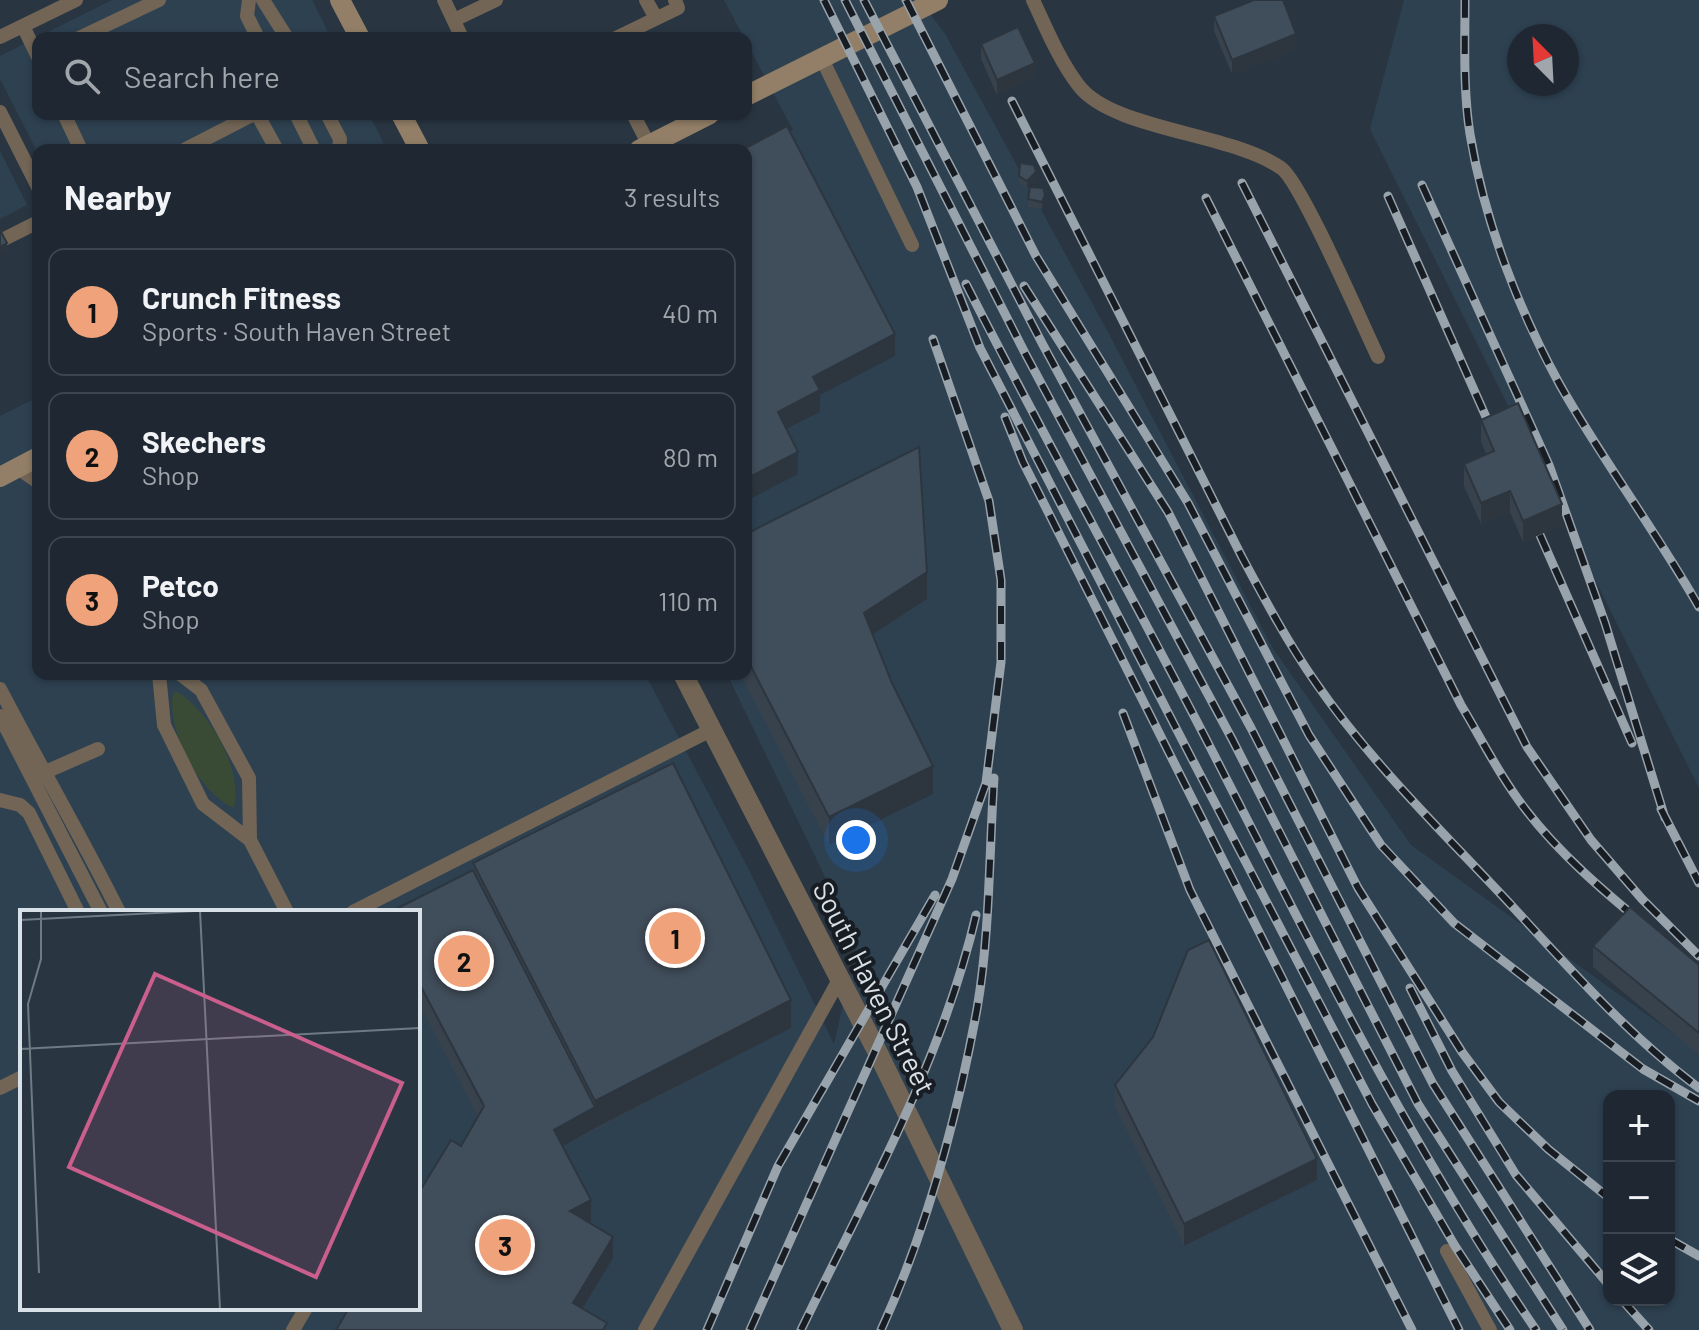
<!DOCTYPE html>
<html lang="en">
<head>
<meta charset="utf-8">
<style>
  :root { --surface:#1f2832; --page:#27303a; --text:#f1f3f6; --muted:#a1a6ac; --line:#3c444d; --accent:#f0a27a }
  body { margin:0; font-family:Barlow,sans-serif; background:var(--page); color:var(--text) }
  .controls { position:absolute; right:24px; bottom:24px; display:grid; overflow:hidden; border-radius:16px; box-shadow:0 2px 6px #0004 }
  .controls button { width:72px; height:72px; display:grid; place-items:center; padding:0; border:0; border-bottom:2px solid var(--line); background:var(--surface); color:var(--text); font:40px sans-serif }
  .compass { position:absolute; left:1507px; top:24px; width:72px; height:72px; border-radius:50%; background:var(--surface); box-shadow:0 2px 6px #0004; rotate:336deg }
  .you { position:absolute; left:856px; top:840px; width:28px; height:28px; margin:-20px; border:6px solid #fff; border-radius:50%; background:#1a73e8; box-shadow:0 0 0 12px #1a73e833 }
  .badge { display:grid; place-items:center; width:52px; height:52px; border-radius:50%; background:var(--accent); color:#111; font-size:26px; font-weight:700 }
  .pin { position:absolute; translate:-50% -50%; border:4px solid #fff; box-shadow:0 2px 8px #0006 }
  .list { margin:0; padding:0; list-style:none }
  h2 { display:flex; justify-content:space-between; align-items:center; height:104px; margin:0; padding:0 32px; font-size:34px }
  h2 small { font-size:26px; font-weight:400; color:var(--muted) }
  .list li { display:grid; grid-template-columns:52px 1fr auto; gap:24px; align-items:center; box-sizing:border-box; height:128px; margin:0 16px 16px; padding:0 16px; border:2px solid var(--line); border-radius:16px }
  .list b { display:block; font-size:30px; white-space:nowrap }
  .list p { margin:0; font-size:26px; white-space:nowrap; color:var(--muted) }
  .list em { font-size:26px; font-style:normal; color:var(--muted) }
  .icon { flex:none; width:44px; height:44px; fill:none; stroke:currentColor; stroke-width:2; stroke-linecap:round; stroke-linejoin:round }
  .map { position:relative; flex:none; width:1699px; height:1330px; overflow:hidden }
  .search { position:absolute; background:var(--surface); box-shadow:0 2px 6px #0004; left:32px; top:32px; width:720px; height:88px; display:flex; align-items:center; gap:20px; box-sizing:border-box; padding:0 28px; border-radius:16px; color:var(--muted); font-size:30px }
  .panel { position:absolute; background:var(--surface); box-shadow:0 2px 6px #0004; left:32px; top:144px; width:720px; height:536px; border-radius:16px }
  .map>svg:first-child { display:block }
</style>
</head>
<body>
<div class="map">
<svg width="1699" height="1330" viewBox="0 0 1699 1330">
  <rect width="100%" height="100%" fill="#293642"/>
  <path fill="#2e4151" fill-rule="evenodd" d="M112 0H312L331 38H38V114H369L387 150H38V153L0 79V56Z
    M724 0H920L945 34 1109 334 1272 647 1411 845 1699 1052V1330H0V416L38 397V674H645L749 870 834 1044 857 943 727 674H746V155L793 130ZM22 912H418V1308H22ZM1609 1096H1669V1300H1609Z
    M1404 0H1699V788L1370 129ZM1519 36H1567V84H1519Z
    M0 151 27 205 0 219Z"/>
  <path fill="#394b35" d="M178 692C210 714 243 768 234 808 199 793 166 730 173 693Z"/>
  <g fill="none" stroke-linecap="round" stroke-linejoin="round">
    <path stroke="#726556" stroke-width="14" d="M249 0 247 16 258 38
      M263 0 287 38
      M444 0 462 38
      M646 0 656 18
      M1033 0C1046 28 1060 62 1079 86 1113 130 1231 133 1281 168 1301 181 1363 326 1378 357
      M454 20 496 0
      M23 26 38 57
      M0 37 76 0
      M79 38 159 0
      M616 38 678 8 675 0
      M822 59 912 245
      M0 112 38 187
      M64 114 81 150
      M257 114 277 150
      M296 114 314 150
      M327 114 340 139 339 150
      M633 114 649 145
      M184 150 254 114
      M0 241 38 222
      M18 468 38 482
      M159 674 164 725 203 804 250 840 287 912
      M180 674 201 690 249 778 250 840
      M0 689C39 764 81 836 119 912
      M0 716 101 912
      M43 773 98 749
      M0 800 20 805 29 813 78 912
      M353 912 711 730
      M0 1088 22 1077
      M1447 1251 1490 1330
      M293 1330 306 1308
      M645 1330 839 980"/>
    <path stroke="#726556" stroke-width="20" d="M683 674 877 1051 1013 1330"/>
    <path stroke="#937f67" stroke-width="20" d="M340 0 360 38
      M746 96 938 0
      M401 114 420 150
      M639 150 710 114
      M0 477 38 457"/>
    <defs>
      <path id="rail" d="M824 0 917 187 980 348 1193 761 1372 1104 1455 1246 1510 1330
        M845 0 1026 355 1232 739 1418 1104 1563 1330
        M864 0 1043 345 1251 728 1433 1084 1590 1330
        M906 0 1036 256 1188 503 1309 735 1381 845 1454 923 1643 1069 1699 1101
        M1465 0C1465 44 1463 90 1470 134 1484 220 1518 309 1560 385 1603 461 1656 531 1699 607
        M1012 101 1242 557C1265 600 1288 643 1316 683 1372 764 1445 834 1512 906 1571 970 1629 1036 1699 1088
        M1242 183 1527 747 1591 840 1642 899 1699 956
        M1422 185 1549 465 1605 623 1665 818
        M1388 196 1494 435
        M1206 198 1461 705C1482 740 1501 778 1526 810 1559 853 1603 891 1645 925
        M966 284C1044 437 1127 586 1206 739 1309 940 1408 1143 1536 1330
        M1024 286 1168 512 1358 888 1462 1052 1499 1102 1548 1149 1609 1198
        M1005 417 1023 462 1459 1330
        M1540 535 1632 743
        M1123 713 1190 890 1412 1330
        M1661 809 1699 883
        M1410 988 1452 1071 1516 1175 1609 1285
        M1669 1239 1699 1256
        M1622 1300 1649 1330
        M707 1330 778 1166 935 895
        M750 1330 952 879 986 783 1001 662V580L989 501 933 339
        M801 1330C866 1195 942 1061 976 915
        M881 1330C927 1229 957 1118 977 1009 990 934 989 854 994 778"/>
    </defs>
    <use href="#rail" stroke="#99a3ac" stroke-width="9"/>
    <use href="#rail" stroke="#171d22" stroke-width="6" stroke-dasharray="18" stroke-linecap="butt"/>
  </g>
  <path fill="#37424d" d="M1214 16 1296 49 1232 74 1214 31Z
    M981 44 1035 77 997 95 981 59Z
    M1019 176 1036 180 1027 188 1019 184Z
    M1028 199 1045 202 1042 209 1028 207Z
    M1481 420 1562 525 1523 542 1510 512 1481 524 1464 486V464L1486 454 1481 441Z
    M746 534 927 599 872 635 933 794 829 845 740 674H746Z
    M473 863 791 1028 563 1146 591 1221 589 1222 613 1258 583 1309 607 1330H336L461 1146 478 1117 418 1002V912L473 870Z
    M1593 946 1699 965V1055L1593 967Z
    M1115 1085 1317 1180 1184 1246 1115 1107Z"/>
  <path fill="#2d363f" d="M1296 34V49L1232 74V60Z
    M1035 63V77L997 95V80Z
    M1036 172V180L1027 188V181Z
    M1045 195V202L1042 209V202Z
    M7 243V251L0 254V247Z
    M895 334V356L820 395V412L778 433V412L813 377Z
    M798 452V474L746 501V479Z
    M1510 491V512L1481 524V503Z
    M1562 504V525L1523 542V521Z
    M927 572V599L864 640V613Z
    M933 766V794L829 845V817Z
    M791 1000V1028L595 1128 554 1151V1130L595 1107V1101Z
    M1317 1159V1180L1184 1246V1224Z
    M591 1200V1221L570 1232V1211Z
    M613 1237V1258L573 1324V1303Z"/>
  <path fill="#404d5a" stroke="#2d363f" stroke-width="2" d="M1254 0H1283L1296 34 1232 60 1214 16Z
    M1018 27 1035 63 997 80 981 44Z
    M787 126 895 334 813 377 820 390 778 412 798 452 746 479V150H742Z
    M1020 163 1034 165 1036 172 1027 181 1019 176Z
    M1030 187 1043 188 1045 195 1042 202 1028 199Z
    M0 230 7 243 0 247Z
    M1518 403 1562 504 1523 521 1510 491 1481 503 1464 464 1494 451 1481 420Z
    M919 447 927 572 864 613 892 683 933 766 829 817 746 657V534Z
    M673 763 791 1000 595 1101 473 863Z
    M473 870 595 1107 554 1130 591 1200 570 1211 613 1237 573 1303 607 1323 603 1330H336L349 1308H418V1194L451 1140 461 1146 484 1106 418 981V912H390Z
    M1630 907 1699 965V1033L1593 946Z
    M1209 940 1317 1159 1184 1224 1115 1085 1153 1037 1188 950Z"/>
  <g text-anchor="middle" stroke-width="8" stroke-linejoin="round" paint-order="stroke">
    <g font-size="28" fill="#d9e1e8" stroke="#171d22">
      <text transform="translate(874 988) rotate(63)" y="10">South Haven Street</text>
    </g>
  </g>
  <g transform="translate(20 910)">
    <rect width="400" height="400" fill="#293642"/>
    <path fill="none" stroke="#6f7a84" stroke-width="2" d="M180 1 200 399M0 10 175 1M0 139 400 118M19 363 8 94 21 49V1"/>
    <path fill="#ca5e8c" fill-opacity="0.15" stroke="#ca5e8c" stroke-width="4" d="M135 64 382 173 296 367 49 257Z"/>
    <rect width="400" height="400" fill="none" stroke="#d9e1e8" stroke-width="4"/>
  </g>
</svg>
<div class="controls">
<button>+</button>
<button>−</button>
<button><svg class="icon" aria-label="layers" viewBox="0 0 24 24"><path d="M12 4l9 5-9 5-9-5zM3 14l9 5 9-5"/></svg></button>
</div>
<svg class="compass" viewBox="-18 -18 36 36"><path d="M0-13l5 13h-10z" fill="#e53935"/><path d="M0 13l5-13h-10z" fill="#a1a6ac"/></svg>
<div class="you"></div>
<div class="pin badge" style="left:675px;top:938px">1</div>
<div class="pin badge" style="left:464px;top:961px">2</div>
<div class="pin badge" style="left:505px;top:1245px">3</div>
<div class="search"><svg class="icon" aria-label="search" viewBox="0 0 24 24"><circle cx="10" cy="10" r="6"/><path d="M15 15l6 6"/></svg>Search here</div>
<section class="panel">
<h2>Nearby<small>3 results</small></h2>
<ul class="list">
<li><span class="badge">1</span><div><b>Crunch Fitness</b><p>Sports · South Haven Street</p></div><em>40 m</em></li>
<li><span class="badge">2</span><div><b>Skechers</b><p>Shop</p></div><em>80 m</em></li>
<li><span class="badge">3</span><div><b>Petco</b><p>Shop</p></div><em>110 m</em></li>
</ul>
</section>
</div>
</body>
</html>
